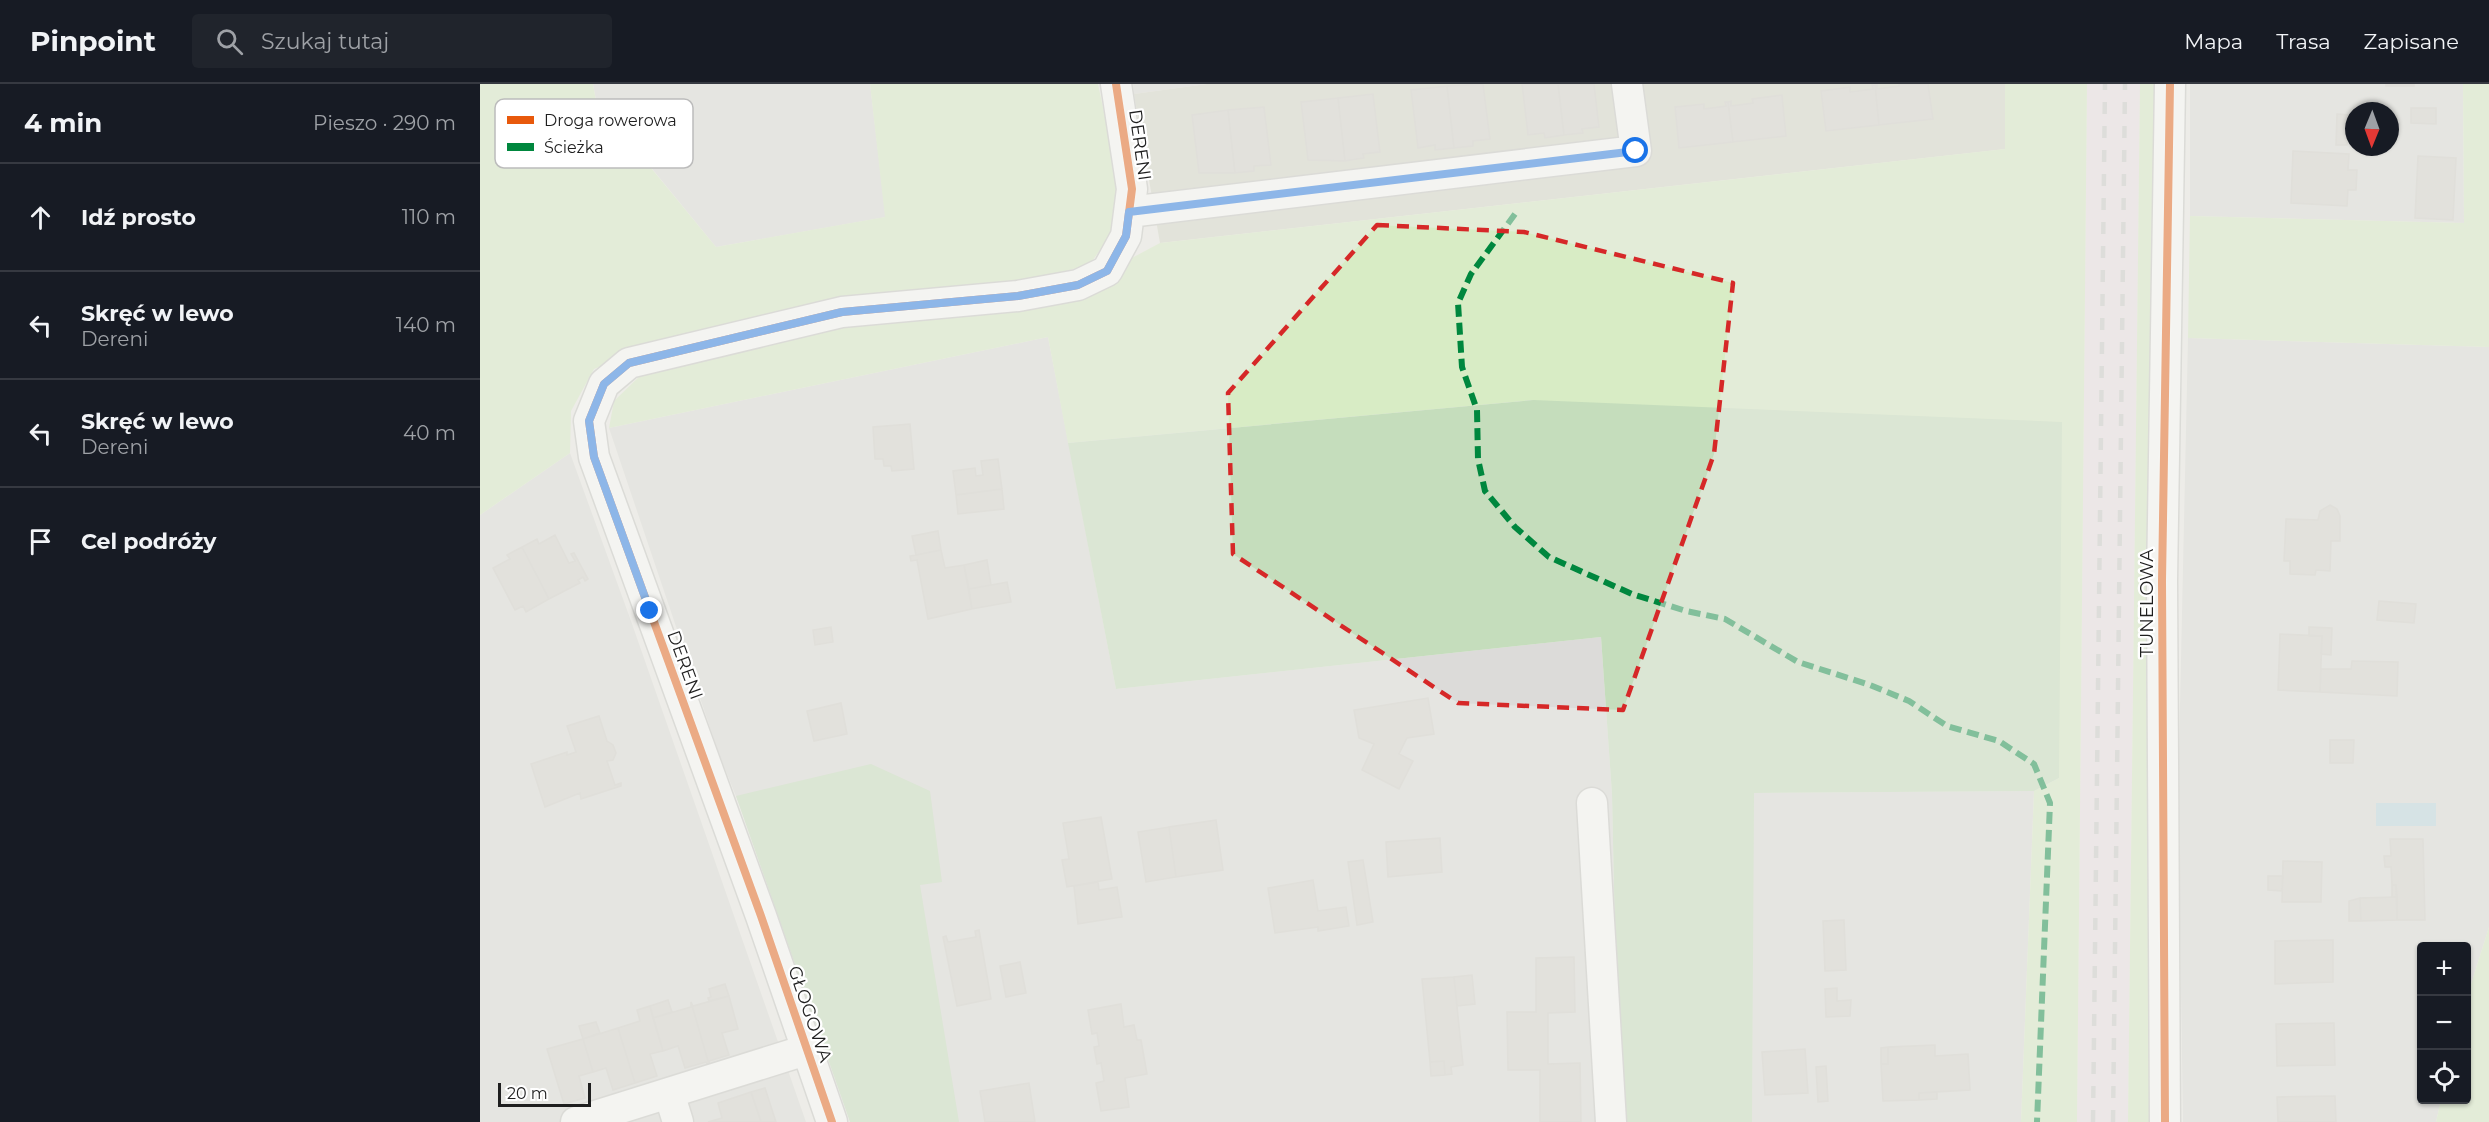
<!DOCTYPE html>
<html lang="pl">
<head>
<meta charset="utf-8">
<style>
  :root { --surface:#171b24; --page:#20242c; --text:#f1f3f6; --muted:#9ea1a6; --line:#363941 }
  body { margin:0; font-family:Montserrat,sans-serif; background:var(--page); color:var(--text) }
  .controls { position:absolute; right:18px; bottom:18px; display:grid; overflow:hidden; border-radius:6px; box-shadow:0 2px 4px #0004 }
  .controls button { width:54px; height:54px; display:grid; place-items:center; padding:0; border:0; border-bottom:2px solid var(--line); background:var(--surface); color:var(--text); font:30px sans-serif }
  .compass { position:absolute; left:1865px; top:18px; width:54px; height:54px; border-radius:50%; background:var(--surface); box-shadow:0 2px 4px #0004; rotate:181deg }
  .scale { position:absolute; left:18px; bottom:15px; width:93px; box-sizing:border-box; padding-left:6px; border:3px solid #1f1f1f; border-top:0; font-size:16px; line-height:21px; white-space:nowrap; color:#1f1f1f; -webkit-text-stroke:4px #fff; paint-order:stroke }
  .stop { position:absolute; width:18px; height:18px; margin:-14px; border:4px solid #1a73e8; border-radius:50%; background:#fff }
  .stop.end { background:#1a73e8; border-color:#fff; box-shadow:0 2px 6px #0008 }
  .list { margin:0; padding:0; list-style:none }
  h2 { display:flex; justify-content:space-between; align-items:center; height:78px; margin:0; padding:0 24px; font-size:26px }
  h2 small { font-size:20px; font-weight:400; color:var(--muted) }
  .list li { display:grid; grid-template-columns:39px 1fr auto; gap:18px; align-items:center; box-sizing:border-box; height:108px; padding:0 24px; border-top:2px solid var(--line) }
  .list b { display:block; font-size:22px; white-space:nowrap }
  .list p { margin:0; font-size:20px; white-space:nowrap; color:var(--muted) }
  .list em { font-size:20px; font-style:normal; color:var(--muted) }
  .icon { flex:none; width:33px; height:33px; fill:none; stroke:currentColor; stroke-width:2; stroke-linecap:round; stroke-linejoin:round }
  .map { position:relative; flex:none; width:2009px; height:1038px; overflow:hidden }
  header { display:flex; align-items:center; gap:36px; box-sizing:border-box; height:84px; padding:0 30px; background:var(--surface); border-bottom:2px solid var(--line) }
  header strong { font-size:28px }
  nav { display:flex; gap:33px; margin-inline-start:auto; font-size:21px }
  .search { width:420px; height:54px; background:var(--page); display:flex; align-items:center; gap:15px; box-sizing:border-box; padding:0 21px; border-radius:6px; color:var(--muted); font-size:22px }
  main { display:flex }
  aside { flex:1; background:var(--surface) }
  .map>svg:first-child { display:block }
</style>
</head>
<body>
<header>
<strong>Pinpoint</strong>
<div class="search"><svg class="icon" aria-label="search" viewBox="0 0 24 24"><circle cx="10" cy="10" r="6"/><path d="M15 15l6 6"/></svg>Szukaj tutaj</div>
<nav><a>Mapa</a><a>Trasa</a><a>Zapisane</a></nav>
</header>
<main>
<aside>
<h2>4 min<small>Pieszo · 290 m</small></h2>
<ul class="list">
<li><svg class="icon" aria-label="ahead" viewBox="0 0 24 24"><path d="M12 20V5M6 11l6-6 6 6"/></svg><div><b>Idź prosto</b></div><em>110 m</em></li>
<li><svg class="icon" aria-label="left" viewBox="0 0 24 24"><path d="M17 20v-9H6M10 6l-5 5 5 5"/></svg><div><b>Skręć w lewo</b><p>Dereni</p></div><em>140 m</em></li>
<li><svg class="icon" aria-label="left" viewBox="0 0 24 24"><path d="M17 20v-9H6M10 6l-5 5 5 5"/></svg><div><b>Skręć w lewo</b><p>Dereni</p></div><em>40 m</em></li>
<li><svg class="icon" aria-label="arrive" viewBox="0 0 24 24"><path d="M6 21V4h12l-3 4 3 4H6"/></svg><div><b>Cel podróży</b></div></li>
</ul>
</aside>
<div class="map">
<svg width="2009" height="1038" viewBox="0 0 2009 1038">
  <rect width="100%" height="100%" fill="#edece8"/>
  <path fill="#dcdbd9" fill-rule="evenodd" d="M113 0H390L406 133 236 163 116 16Z
    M653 0H727L654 10Z
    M1710 0H1983L1984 139 1710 132ZM1874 27H1910V63H1874Z
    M568 253 636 605 1121 553 1132 710 1139 1038H387L239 670 129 344Z
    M1708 254 2009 263V843L1987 913 1986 862H1942V1016H1961L1956 1038H1703L1698 714Z
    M90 369 151 537 326 1038H0V431Z
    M1554 707 1541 1038H1272L1273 709Z"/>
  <path fill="#ebe0e6" d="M1607 0H1660L1648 1038H1597Z"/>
  <path fill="#d6d7c9" d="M727 0H1525L1526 65 680 159 654 10Z"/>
  <path fill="#d8ecc5" d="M0 0H113L116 17 236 163 405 133 390 0H618L639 99 635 145 610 180 528 204 164 264 114 285 91 327 90 369 0 431Z
    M1525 0H1607L1597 1038H1541L1554 707 1579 694 1053 316 588 359 568 253 129 344 134 317 164 288 344 244 598 217 650 175 680 159 1525 65Z
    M1660 0H1677L1673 1038H1648Z
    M1983 0H2009V263L1708 254 1710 132 1984 139Z
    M2009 843V1038H1956L1961 1016H1986L1987 913Z"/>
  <path fill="#c5ddbc" d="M1053 316 1582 338 1579 694 1554 707 1274 709 1272 1038H1139L1132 710 1121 553 636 605 588 359Z
    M391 680 450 707 462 798 440 801 479 1038H370L256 712Z"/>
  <path fill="#bad7e2" d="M1896 719H1956V742H1896Z"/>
  <path fill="#d4d2cf" stroke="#d0cec9" stroke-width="1.5" d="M1003 0 1010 55 993 57V62L974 64 967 2Z
    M1042 0H1078L1084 51 1065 54 1064 49 1048 51Z
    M1078 0H1114L1119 43 1102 45 1103 49 1084 51Z
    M1397 0V5L1419 2V0H1448L1453 35 1399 41 1395 1Z
    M1906 0H1934V2H1906Z
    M1392 1H1395L1399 41 1346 47 1341 7 1370 3V8L1393 5Z
    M967 2 974 64 955 66V61L938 64 931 6Z
    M893 10 900 68 883 70 884 74 865 77 858 14Z
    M1302 11 1306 52 1253 58 1248 18 1251 17V22L1273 19 1272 15Z
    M858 14 865 77 828 76 821 18Z
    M1245 18H1248L1253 58 1199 64 1195 23 1224 20V25L1246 22Z
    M784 23 791 81 774 82V87L755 89 748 26Z
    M1931 24H1956V40L1931 39Z
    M748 26 755 89H719L712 31Z
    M1857 30 1869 31 1867 61H1856Z
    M1869 31H1874V56H1868Z
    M1910 32H1917L1916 58 1910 57Z
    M1813 67 1869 70 1868 86H1877L1876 106H1868L1867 122 1811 119Z
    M1938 72 1976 74 1973 136 1935 134Z
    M430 340 434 385 412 387 411 382H404L403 375H395L393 343Z
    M518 375 522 405 476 411 473 387 495 384 496 392 503 391 501 377Z
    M522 405 524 425 478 430 476 411Z
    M1850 421 1857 425 1860 432V457H1851L1850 487 1836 486 1835 491 1810 490V477H1804L1806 435 1838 436 1840 427Z
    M458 447 461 466 436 471 432 452Z
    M75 451 89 479 95 477 91 470 94 469 108 495 105 497 103 493 98 496 100 499 69 515 42 463 57 455 59 460Z
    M42 463 69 515 46 528 43 522 35 526 13 484 30 475 27 471Z
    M461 466 465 484 484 481 492 525 448 535 437 476 431 477 430 472Z
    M507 476 511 501 489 505 484 481Z
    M527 498 531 518 492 525 489 505Z
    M1899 517 1936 520 1934 539 1897 536Z
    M351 543 353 558 335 561 333 546Z
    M1829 543 1852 544 1851 571 1841 570 1842 552H1829Z
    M1800 550 1842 552 1840 608 1798 606Z
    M1872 577 1918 578 1917 612 1840 608 1841 585H1871Z
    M948 614 954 650 927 654 919 670 933 677 919 705 882 686 894 660 879 654 874 626Z
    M361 619 367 650 334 657 327 627Z
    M119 632 127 657 133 661 136 669 133 676 127 677 135 701 141 699V702L101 715 100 709 65 723 51 680 87 668V671L96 668 87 642Z
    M1850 656H1874L1873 679H1850Z
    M621 733 632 795 587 803 582 776 589 775 583 739Z
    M736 736 743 786 696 793 689 743Z
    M689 743 696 793 666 798 658 748Z
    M960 754 962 788 908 793 906 758Z
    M1910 755H1943L1945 836H1917L1916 801H1912L1911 783H1905L1904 772H1911Z
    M883 776 893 838 877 841 868 778Z
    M1803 777 1842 778 1841 818H1802Z
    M1788 792H1803L1802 807 1788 806Z
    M833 796 838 827 866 823 869 842 838 847V843L795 849 788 804Z
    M618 798 619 806 637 803 642 833 598 840 594 802Z
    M1912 801H1916L1917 813H1912Z
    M1917 813V836L1881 837 1880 814Z
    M1880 814 1881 837H1869V817Z
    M1364 836 1366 886 1345 887 1343 837Z
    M499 846 511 915 477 922 463 853 466 852 468 858 496 853 495 847Z
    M1853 856V898L1795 900V857Z
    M1094 873 1095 928 1068 929V980L1100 979 1101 1038H1060V986H1028L1027 928H1056V874Z
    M540 878 546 909 526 913 520 882Z
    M992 891 995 920 977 922 974 893Z
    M974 893 983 981 971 983 972 990 965 991 964 977 950 978 942 895Z
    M245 900 249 912 229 917 228 914 231 913 229 905Z
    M1357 904V917L1371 916 1370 932 1346 933 1345 905Z
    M249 912 258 945 242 949 249 971 229 977 230 984 211 918 213 922Z
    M188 916 192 928 173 934 170 922Z
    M211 918 230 984 226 978 205 984 198 962 183 967 173 934 211 923Z
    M641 920 644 943 654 941 657 956H661L667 990 645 994 649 1023 621 1027 616 999 624 997 621 979 617 980 614 963 619 962 617 949 612 950 608 926Z
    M170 922 183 967 170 970 177 992 155 999 138 944 160 937 157 926Z
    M116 938 120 949 103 955 99 942Z
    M1854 939 1855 981 1797 982 1796 940Z
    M138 944 155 999 133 1006 126 984 113 988 103 955Z
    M103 955 113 988 99 992 105 1014 84 1020 67 965Z
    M1455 961V972L1488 970 1490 1006 1439 1009V1016L1403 1017 1401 980H1408V963Z
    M1408 963V980H1401V964Z
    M1325 965 1328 1009 1285 1011 1282 968Z
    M964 977 965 991 951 992 950 978Z
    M1346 982 1348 1017 1338 1018 1336 983Z
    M549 999 555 1038H505L500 1007Z
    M285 1004 296 1038H281L271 1008Z
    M271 1008 281 1038H228L242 1034 238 1019Z
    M1457 1008V1015L1439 1016V1009Z
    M1855 1012 1856 1038H1798L1797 1013Z"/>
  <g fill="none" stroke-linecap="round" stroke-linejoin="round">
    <defs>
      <path id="minor" d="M649 128 1156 67 1147 0
        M1112 719 1131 1038
        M189 1009 198 1038
        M96 1038 326 966
        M352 1038 281 832 114 373 109 337 124 300 149 279 362 228 538 212 598 201 627 187 646 152 652 105 636 0
        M1685 1038 1682 497 1690 0"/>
    </defs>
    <use href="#minor" stroke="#c6c6c4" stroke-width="33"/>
    <use href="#minor" stroke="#fcfcfc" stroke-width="30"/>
    <path stroke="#cbcbca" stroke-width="4.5" stroke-dasharray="12 12" stroke-linecap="butt" d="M1613 1038 1625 0
      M1633 1038 1645 0"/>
    <path stroke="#00873e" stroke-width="6" stroke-dasharray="12 6" stroke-linecap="butt" d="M1035 130 991 190 978 219 982 283 997 326 998 375 1005 407 1035 443 1069 473 1152 510 1206 527 1245 535 1318 578 1390 601 1429 617 1467 642 1519 657 1554 680 1570 719 1557 1038"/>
    <defs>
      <path id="cycleway" d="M352 1038 281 832 114 373 109 337 124 300 149 279 362 228 538 212 598 201 627 187 646 152 652 105 636 0
        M1685 1038 1682 497 1690 0"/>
    </defs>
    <use href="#cycleway" stroke="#fff" stroke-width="11"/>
    <use href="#cycleway" stroke="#e8590c" stroke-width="8"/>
  </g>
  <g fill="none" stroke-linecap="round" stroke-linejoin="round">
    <path stroke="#1a73e8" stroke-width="8" d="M170 527 114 373 109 337 124 300 149 279 362 228 538 212 598 201 627 187 646 152 649 128 1156 67"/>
  </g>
  <path d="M0 0H2009V1038H0ZM897 141 1044 148 1253 199 1234 370 1143 626 978 619 753 470 748 309Z" fill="#edece8" fill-opacity=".55" fill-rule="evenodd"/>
  <path fill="none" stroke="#d62828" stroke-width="4.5" stroke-dasharray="12 8" stroke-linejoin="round" d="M897 141 1044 148 1253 199 1234 370 1143 626 978 619 753 470 748 309Z"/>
  <g text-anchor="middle" stroke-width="4.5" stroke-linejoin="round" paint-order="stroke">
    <g font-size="18" fill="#1f1f1f" stroke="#fff">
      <text transform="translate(660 61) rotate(82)" y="6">DERENI</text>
      <text transform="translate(1667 519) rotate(-90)" y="6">TUNELOWA</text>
      <text transform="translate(205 581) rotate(70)" y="6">DERENI</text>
      <text transform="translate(330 930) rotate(71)" y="6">GŁOGOWA</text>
    </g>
  </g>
  <rect x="15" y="15" width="198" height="69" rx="9" fill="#fff" stroke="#bcbcbc" stroke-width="1.5"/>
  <rect x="27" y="32" width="27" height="8" fill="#e8590c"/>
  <rect x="27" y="59" width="27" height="8" fill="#00873e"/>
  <g font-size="16" fill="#1f1f1f">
    <text x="64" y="42">Droga rowerowa</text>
    <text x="64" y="69">Ścieżka</text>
  </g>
</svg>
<div class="controls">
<button>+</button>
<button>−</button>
<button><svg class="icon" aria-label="locate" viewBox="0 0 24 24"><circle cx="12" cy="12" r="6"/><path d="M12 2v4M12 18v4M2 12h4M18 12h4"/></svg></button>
</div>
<svg class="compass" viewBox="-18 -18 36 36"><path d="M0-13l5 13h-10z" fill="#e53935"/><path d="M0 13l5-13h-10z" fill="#9ea1a6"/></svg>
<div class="scale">20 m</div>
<div class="stop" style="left:1156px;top:67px"></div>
<div class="stop end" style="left:170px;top:527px"></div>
</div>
</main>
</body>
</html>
